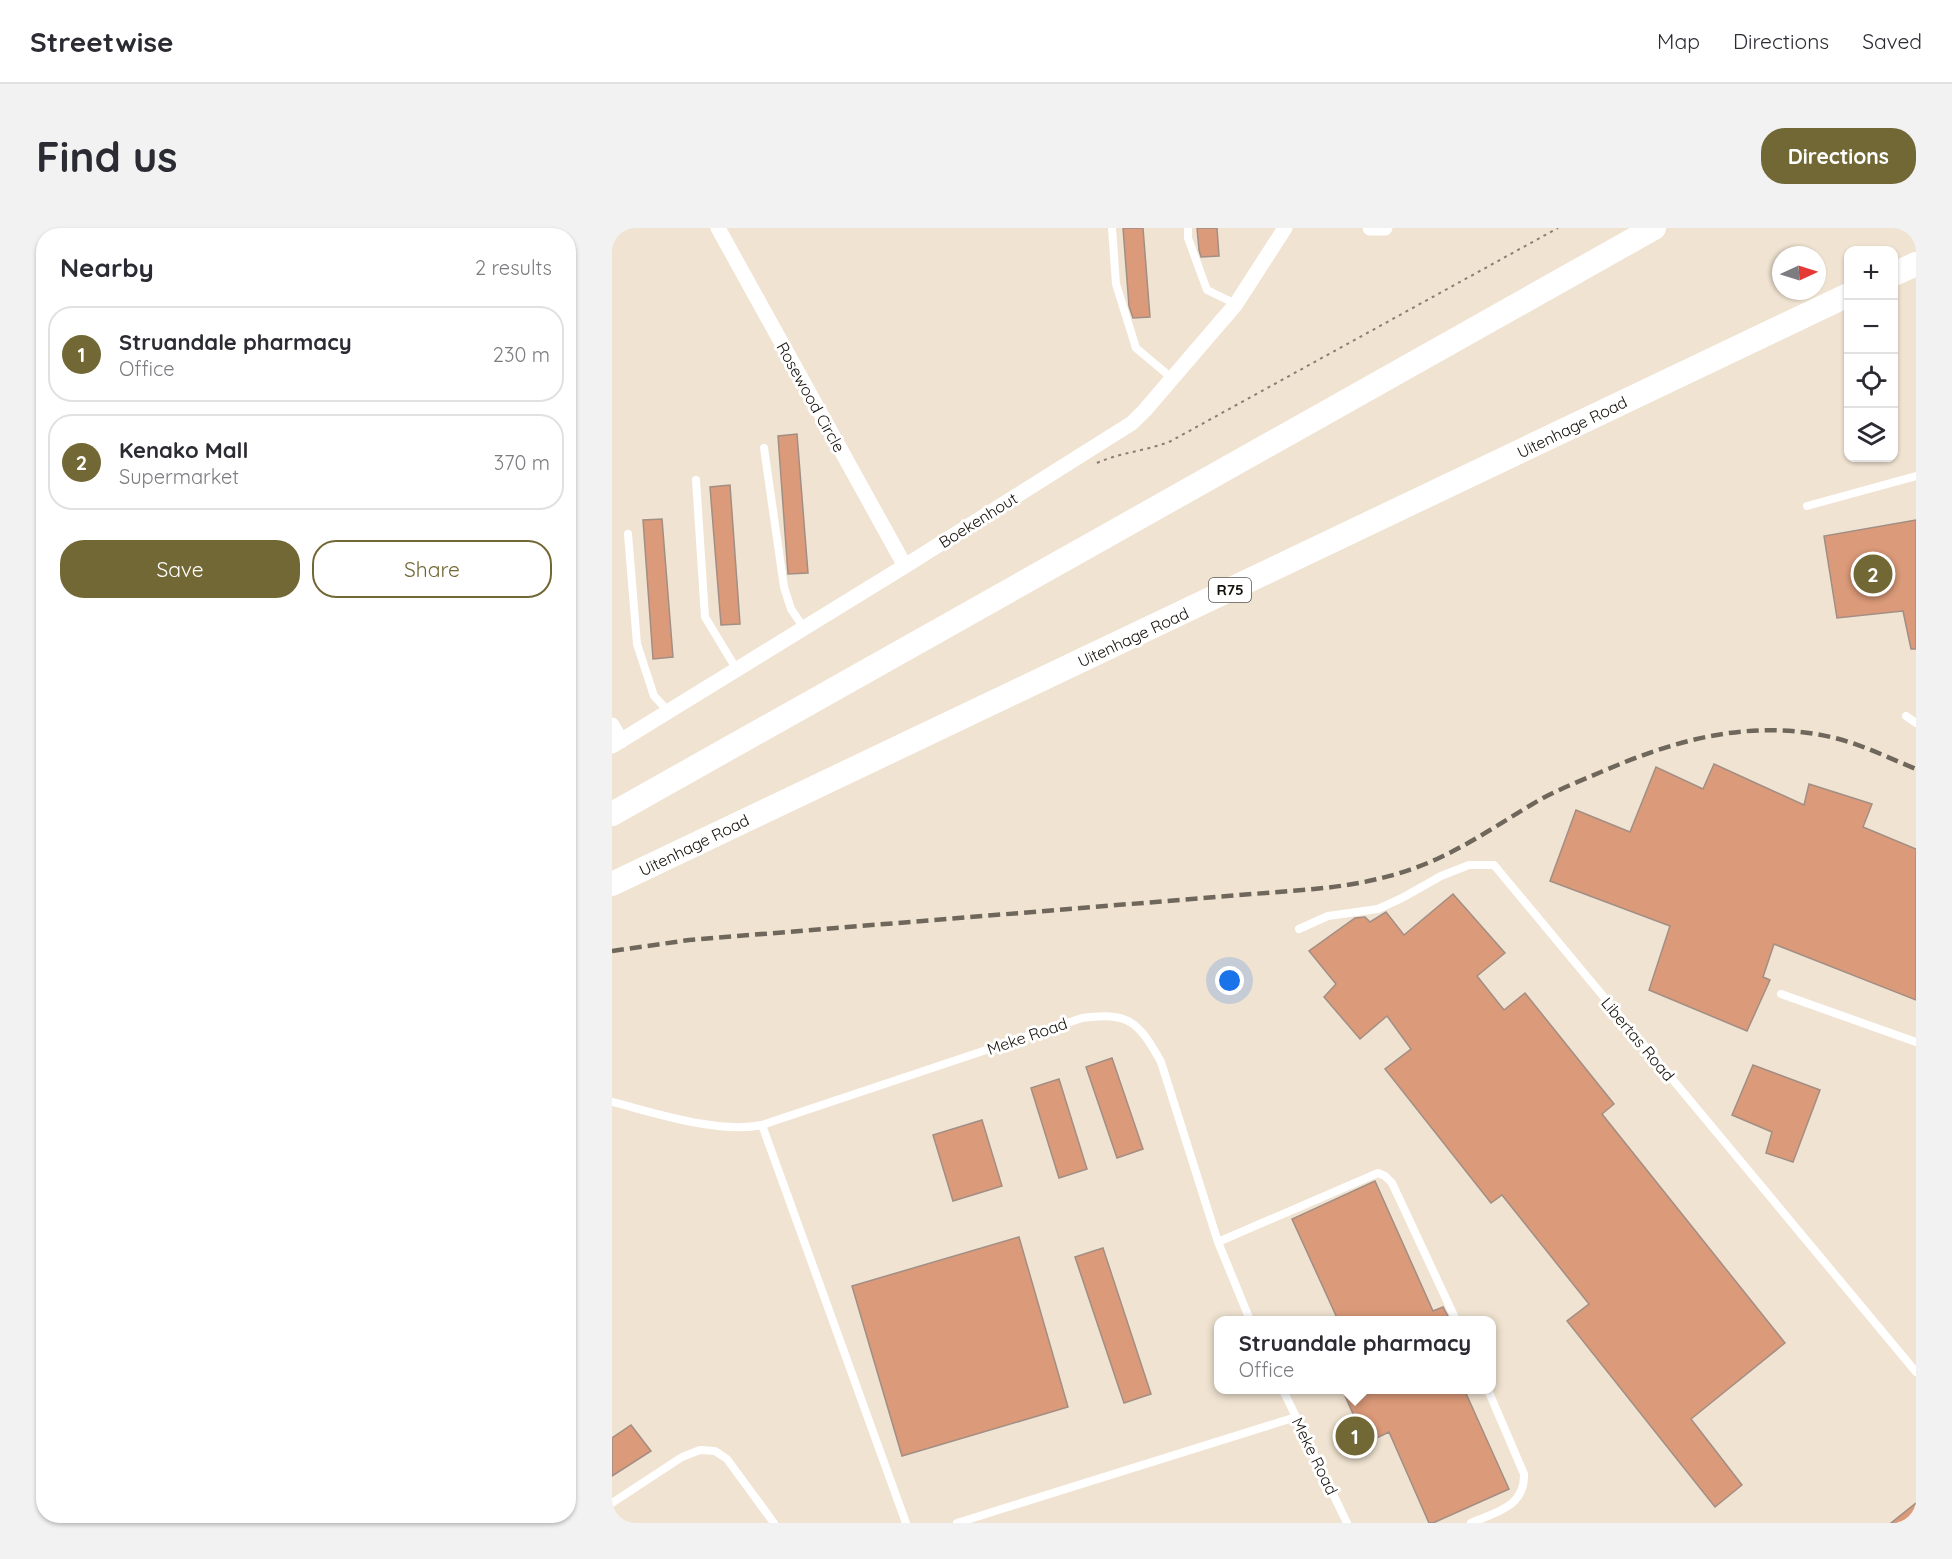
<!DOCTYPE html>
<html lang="en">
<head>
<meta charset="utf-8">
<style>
  :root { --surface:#fff; --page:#f2f2f3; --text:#2b2b33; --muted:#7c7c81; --line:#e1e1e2; --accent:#726835 }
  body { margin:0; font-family:Quicksand,sans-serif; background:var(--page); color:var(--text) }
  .controls { position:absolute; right:18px; top:18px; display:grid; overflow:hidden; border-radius:12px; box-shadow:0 2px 4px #0004 }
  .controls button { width:54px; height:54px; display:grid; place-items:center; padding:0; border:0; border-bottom:2px solid var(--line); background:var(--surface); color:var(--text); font:30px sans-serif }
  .compass { position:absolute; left:1160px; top:18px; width:54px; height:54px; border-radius:50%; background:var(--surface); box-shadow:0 2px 4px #0004; rotate:86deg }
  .you { position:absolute; left:618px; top:753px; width:21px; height:21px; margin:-15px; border:4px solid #fff; border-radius:50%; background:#1a73e8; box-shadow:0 0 0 9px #1a73e833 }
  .badge { display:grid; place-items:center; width:39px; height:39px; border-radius:50%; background:var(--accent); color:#fff; font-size:20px; font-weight:700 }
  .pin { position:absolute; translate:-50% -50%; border:3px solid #fff; box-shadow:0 2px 6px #0006 }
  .popup { position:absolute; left:602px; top:1088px; width:282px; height:78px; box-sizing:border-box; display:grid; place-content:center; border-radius:12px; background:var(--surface); filter:drop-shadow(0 2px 4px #0005); font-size:20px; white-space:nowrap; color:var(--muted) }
  .popup b { font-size:22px; color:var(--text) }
  .popup::after { content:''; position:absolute; left:50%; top:100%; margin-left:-12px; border:12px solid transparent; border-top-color:var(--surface) }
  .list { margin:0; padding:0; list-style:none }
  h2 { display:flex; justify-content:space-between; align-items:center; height:78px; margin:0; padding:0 24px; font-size:26px }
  h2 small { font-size:20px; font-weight:400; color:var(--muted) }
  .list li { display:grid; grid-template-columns:39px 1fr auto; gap:18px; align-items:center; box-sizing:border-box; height:96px; margin:0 12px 12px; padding:0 12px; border:2px solid var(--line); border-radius:24px }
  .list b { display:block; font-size:22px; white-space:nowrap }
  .list p { margin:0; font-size:20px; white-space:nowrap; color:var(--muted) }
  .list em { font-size:20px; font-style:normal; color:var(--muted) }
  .actions { display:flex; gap:12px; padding:18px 24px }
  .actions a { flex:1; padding:14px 0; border:2px solid var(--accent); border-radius:24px; text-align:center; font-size:21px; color:var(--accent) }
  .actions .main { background:var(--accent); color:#fff }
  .icon { flex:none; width:33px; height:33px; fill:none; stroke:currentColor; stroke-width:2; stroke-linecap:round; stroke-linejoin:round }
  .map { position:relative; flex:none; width:1304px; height:1295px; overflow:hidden; border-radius:24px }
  header { display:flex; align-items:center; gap:36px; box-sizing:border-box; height:84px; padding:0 30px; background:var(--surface); border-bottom:2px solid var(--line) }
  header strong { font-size:28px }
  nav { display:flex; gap:33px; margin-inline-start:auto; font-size:21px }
  .intro { display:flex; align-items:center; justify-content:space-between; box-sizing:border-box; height:144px; padding:0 36px }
  h1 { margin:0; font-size:42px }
  .button { padding:15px 27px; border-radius:24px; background:var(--accent); color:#fff; font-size:21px; font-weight:700 }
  main { display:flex; gap:36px; padding:0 36px }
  aside { flex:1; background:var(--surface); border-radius:24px; box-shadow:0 2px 4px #0004 }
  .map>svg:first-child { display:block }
</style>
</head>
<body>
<header>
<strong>Streetwise</strong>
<nav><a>Map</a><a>Directions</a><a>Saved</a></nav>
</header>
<div class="intro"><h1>Find us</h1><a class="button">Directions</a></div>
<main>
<aside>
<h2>Nearby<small>2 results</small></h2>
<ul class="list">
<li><span class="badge">1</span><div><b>Struandale pharmacy</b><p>Office</p></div><em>230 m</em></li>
<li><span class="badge">2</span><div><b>Kenako Mall</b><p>Supermarket</p></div><em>370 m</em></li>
</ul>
<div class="actions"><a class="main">Save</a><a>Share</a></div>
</aside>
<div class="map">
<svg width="1304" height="1295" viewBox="0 0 1304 1295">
  <rect width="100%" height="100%" fill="#f0e3d1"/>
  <path fill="#db9a79" stroke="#a28e84" stroke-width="1.5" d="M511 0H531L538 89 521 90 517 78Z
    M585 0H605L607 28 589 29 587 22Z
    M185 206 196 345 176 346 166 208Z
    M118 257 128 396 109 397 98 259Z
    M50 291 61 429 41 431 31 292Z
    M1304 292V421H1299L1291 383 1225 390 1212 308Z
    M1102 536 1192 577 1197 556 1260 576 1251 599 1304 621V772L1162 716 1151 749 1158 752 1135 803 1037 762 1058 698 938 653 964 582 1018 604 1044 539 1091 561Z
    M841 666 893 725 865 748 892 782 913 765 1002 876 990 886 1173 1115 1079 1191 1130 1257 1103 1279 955 1093 977 1076 890 967 879 975 773 841 799 821 775 788 748 811 712 769 724 756 697 723 743 690 753 689 758 694 774 684 792 707Z
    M500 830 531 921 505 930 474 839Z
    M1141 837 1208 862 1181 934 1154 925 1160 904 1120 887Z
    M447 851 475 941 447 950 419 860Z
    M370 892 390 958 341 973 321 907Z
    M763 953 821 1083 831 1079 838 1092H726L680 991Z
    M407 1009 456 1179 290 1228 240 1058Z
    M491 1020 539 1166 512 1175 463 1029Z
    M730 1161H852L897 1261 821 1295H817L777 1204 754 1215Z
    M19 1197 39 1223 0 1248V1210Z
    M1304 1275V1295H1279Z"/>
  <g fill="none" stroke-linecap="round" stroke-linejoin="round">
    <path stroke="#887f73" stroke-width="2" stroke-dasharray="3 4.5" stroke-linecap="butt" d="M485 235C509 224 535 223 559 213L946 0"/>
    <path stroke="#fff" stroke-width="8" d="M500 0 504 56 524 120 561 151
      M576 0V10L595 62 624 76
      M152 220 172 359 179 381 192 400
      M84 252 93 389 125 442
      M1195 278 1304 248
      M16 306 25 416 42 468 57 484
      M1294 488 1304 495
      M687 701 716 688 766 681 790 670 829 648 857 637H882L1304 1144
      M1169 766 1304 814
      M0 874C44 885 106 906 150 897L470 790C517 784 526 793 549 834L606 1014 638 1092
      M150 897 294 1295
      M606 1014 766 945 773 948 780 955 844 1092
      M671 1162 735 1295
      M0 1275 70 1229 88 1222 103 1223 115 1231 162 1295
      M345 1295 684 1189
      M859 1295C884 1284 913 1279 912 1246L876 1162"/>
    <path stroke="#fff" stroke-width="15" d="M106 0 293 338
      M758 0H773
      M0 497 9 513
      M0 518 293 338 520 195 533 182 624 76 673 0"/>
    <path stroke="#fff" stroke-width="24" d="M1282 46 1304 36
      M0 586 1042 0
      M0 656 1236 67"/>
    <path stroke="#6f675c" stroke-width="4.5" stroke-dasharray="12 6" stroke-linecap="butt" d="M0 723 77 712 702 661C745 657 785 649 825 631 862 614 896 590 931 570 950 560 970 552 989 544 1065 511 1141 490 1223 510 1251 517 1277 530 1304 541"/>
  </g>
  <g text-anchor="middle" stroke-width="6" stroke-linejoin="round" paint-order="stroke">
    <rect fill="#fff" stroke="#5a5753" stroke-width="1.5" x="597" y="350" width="42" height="24" rx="4.5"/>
    <g font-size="15" font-weight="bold" fill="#130f09">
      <text x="618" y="367">R75</text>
    </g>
    <g font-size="16" fill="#130f09" stroke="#fff">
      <text transform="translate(199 169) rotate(61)" y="6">Rosewood Circle</text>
      <text transform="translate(960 199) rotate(-26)" y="6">Uitenhage Road</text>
      <text transform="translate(366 292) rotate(-32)" y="6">Boekenhout</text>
      <text transform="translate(521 409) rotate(-25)" y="6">Uitenhage Road</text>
      <text transform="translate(82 617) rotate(-26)" y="6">Uitenhage Road</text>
      <text transform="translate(415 808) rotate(-19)" y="6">Meke Road</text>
      <text transform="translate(1026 811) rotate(50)" y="6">Libertas Road</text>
      <text transform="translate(703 1228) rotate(64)" y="6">Meke Road</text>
    </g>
  </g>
</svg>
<div class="controls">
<button>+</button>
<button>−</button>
<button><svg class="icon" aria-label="locate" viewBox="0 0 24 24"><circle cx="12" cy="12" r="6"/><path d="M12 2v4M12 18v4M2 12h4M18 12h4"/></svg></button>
<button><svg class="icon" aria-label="layers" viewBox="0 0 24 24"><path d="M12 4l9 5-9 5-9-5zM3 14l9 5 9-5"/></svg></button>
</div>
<svg class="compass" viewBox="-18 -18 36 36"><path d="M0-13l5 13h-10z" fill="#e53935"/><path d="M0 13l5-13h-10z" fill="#7c7c81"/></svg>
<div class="you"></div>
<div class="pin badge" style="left:743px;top:1208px">1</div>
<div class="popup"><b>Struandale pharmacy</b>Office</div>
<div class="pin badge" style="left:1261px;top:346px">2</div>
</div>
</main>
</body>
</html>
